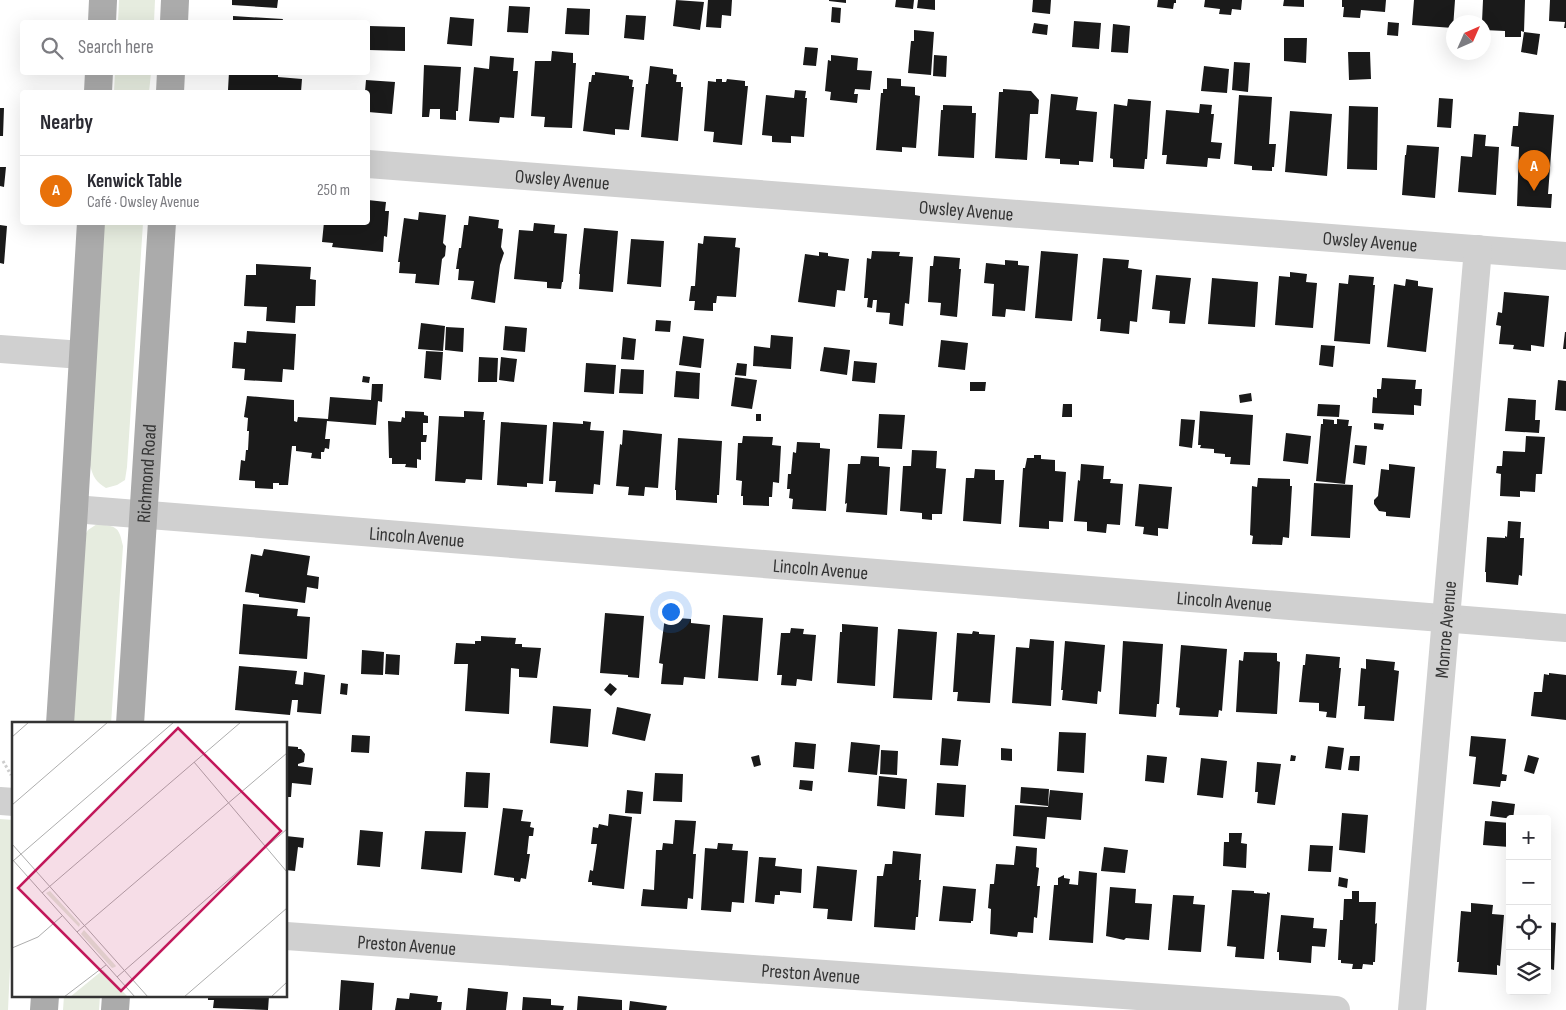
<!DOCTYPE html>
<html lang="en">
<head>
<meta charset="utf-8">
<style>
  :root { --surface:#fff; --page:#f2f2f3; --text:#2b2b33; --muted:#7c7c81; --line:#e1e1e2; --accent:#7c3aed }
  body { margin:0; font-family:"Sofia Sans Condensed",sans-serif; background:var(--page); color:var(--text) }
  .controls { position:absolute; right:15px; bottom:15px; display:grid; overflow:hidden; border-radius:5px; box-shadow:0 5px 20px #0002 }
  .controls button { width:45px; height:45px; display:grid; place-items:center; padding:0; border:0; border-bottom:1px solid var(--line); background:var(--surface); color:var(--text); font:25px sans-serif }
  .compass { position:absolute; left:1446px; top:15px; width:45px; height:45px; border-radius:50%; background:var(--surface); box-shadow:0 5px 20px #0002; rotate:45deg }
  .you { position:absolute; left:670px; top:611px; width:18px; height:18px; margin:-12px; border:4px solid #fff; border-radius:50%; background:#1a73e8; box-shadow:0 0 0 8px #1a73e833 }
  .badge { display:grid; place-items:center; width:32px; height:32px; border-radius:50%; background:var(--accent); color:#fff; font-size:16px; font-weight:700 }
  .pin { position:absolute; translate:-50% -41px; filter:drop-shadow(0 1px 2px #0008) }
  .pin::after { content:''; position:absolute; top:26px; width:18px; height:15px; background:inherit; clip-path:polygon(0 0,100% 0,50% 100%) }
  .list { margin:0; padding:0; list-style:none }
  h2 { display:flex; justify-content:space-between; align-items:center; height:65px; margin:0; padding:0 20px; font-size:21px }
  h2 small { font-size:16px; font-weight:400; color:var(--muted) }
  .list li { display:grid; grid-template-columns:32px 1fr auto; gap:15px; align-items:center; box-sizing:border-box; height:70px; padding:0 20px; border-top:1px solid var(--line) }
  .list b { display:block; font-size:19px; white-space:nowrap }
  .list p { margin:0; font-size:16px; white-space:nowrap; color:var(--muted) }
  .list em { font-size:16px; font-style:normal; color:var(--muted) }
  .icon { flex:none; width:28px; height:28px; fill:none; stroke:currentColor; stroke-width:2; stroke-linecap:round; stroke-linejoin:round }
  .map { position:relative; flex:none; width:1566px; height:1010px; overflow:hidden }
  .search { position:absolute; background:var(--surface); box-shadow:0 5px 20px #0002; left:20px; top:20px; width:350px; height:55px; display:flex; align-items:center; gap:12px; box-sizing:border-box; padding:0 18px; border-radius:5px; color:var(--muted); font-size:19px }
  .panel { position:absolute; background:var(--surface); box-shadow:0 5px 20px #0002; left:20px; top:90px; width:350px; height:135px; border-radius:5px }
  .map>svg:first-child { display:block }
</style>
</head>
<body>
<div class="map">
<svg width="1566" height="1010" viewBox="0 0 1566 1010">
  <rect width="100%" height="100%" fill="#fff"/>
  <path fill="#e6ecdf" d="M119 0H155L154 22H118Z
    M115 73H151L149 92H114Z
    M104 223H143L127 467 125 480 117 485 106 488C96 482 93 477 90 465Z
    M97 524C117 526 119 527 123 546L111 724H73L83 538 88 530Z
    M0 819 14 820V880L8 1010H0Z
    M64 996H100L99 1010H63Z"/>
  <path fill="#1a1a1a" d="M232 0H278L277 8 232 5Z
    M676 0 704 2 700 30 673 26Z
    M708 0H732L731 16 722 15 721 28 706 27Z
    M829 0H846V3L829 1Z
    M896 0H914L913 9 895 7Z
    M918 0H935V10L917 8Z
    M1033 0H1051L1050 14 1032 12Z
    M1158 0H1176V3H1174L1173 9 1157 7Z
    M1205 0H1242L1241 10 1232 9 1231 15 1219 14 1220 9 1204 7Z
    M1284 0H1304V7L1283 6Z
    M1342 0H1386L1385 12 1361 10 1360 18 1343 17 1344 7H1342Z
    M1414 0H1455L1453 28 1412 25Z
    M1483 0H1525L1524 32 1521 31V37H1505V31L1484 30V22H1482Z
    M1550 0H1566V28H1564L1565 22 1549 21Z
    M509 6 530 7 528 33 507 32Z
    M832 7 841 8 840 23 831 22Z
    M567 8 590 9 589 35 565 34Z
    M626 15 646 16 644 40 624 38Z
    M233 16 283 19 282 22H233Z
    M450 17 474 19 472 46 447 44Z
    M1074 21 1101 23 1099 49 1072 47Z
    M1388 22 1399 23 1398 36 1387 35Z
    M1034 23 1048 25 1047 35 1032 33Z
    M1113 24 1130 26 1128 53 1111 52Z
    M369 26 405 27V51L369 50Z
    M914 30 934 32 931 75 908 73 911 41H914Z
    M1524 32 1540 34 1537 55 1521 52Z
    M1284 38H1307L1306 63 1284 61Z
    M805 47 818 48 816 66 803 65Z
    M552 51 573 53V63H576L572 128 544 127 545 117 531 116 535 61H551Z
    M1348 52H1370L1371 79 1349 80Z
    M831 55 858 58 857 70 872 71 870 90 855 89 854 94H858L857 103 830 100 831 92 825 91 828 60 831 61Z
    M934 55 947 56 946 77 933 76Z
    M490 56 514 58 513 71H518L514 118 500 117 499 123 469 121 474 67 489 69Z
    M1234 62 1250 63 1248 92 1232 90Z
    M424 65 461 67 458 111H456V120L440 119V109H430L429 117H422Z
    M650 66 673 69V74L677 75 676 82H681V87H683L678 141 641 137 646 84H648Z
    M1204 66 1229 69 1227 93 1201 91Z
    M229 72 278 74V77L302 79 301 92H230V90H228Z
    M595 72 629 76V79L633 80 632 87H634L629 130 615 129V135L583 131 589 82H591L592 75H595Z
    M887 78 901 79V86L915 87V95L920 96 916 148 902 147V152L876 150 881 93H883V89H887Z
    M716 79H722V82H726L727 79 745 81V86H748L742 145 713 142 714 132 704 131 708 81 716 82Z
    M366 80 395 82 392 114 368 112V92H365Z
    M1003 89 1031 91 1039 100 1038 114H1030L1027 160 995 158 999 92H1003Z
    M795 90 806 91 805 98H807L804 137 791 136V143L772 142V136L762 135 766 95 794 98Z
    M1051 94 1078 97 1076 110 1097 112 1093 162 1079 161V165L1060 164V159L1045 158Z
    M1239 95 1272 97 1269 144H1276L1274 167H1272V171L1252 170V166L1234 164Z
    M1439 98 1453 99 1451 128 1437 127Z
    M1128 99 1151 101 1147 159H1145L1144 169 1113 167V159L1110 158 1114 104 1127 106Z
    M1200 104 1212 105 1211 114H1214L1211 142 1222 143 1220 159 1208 158 1207 167 1166 164 1167 155H1162L1166 110 1199 113Z
    M943 105 972 106V113H976L974 158 938 156 941 110H943Z
    M1349 106 1378 107 1377 170 1347 169Z
    M0 108H4L3 136H0Z
    M1290 111 1332 114 1327 176 1285 172Z
    M1519 112 1554 115 1548 194H1552L1551 208 1517 206 1519 147 1511 146 1513 126H1518Z
    M1474 134 1486 135 1485 146 1499 147 1496 195 1458 192 1461 156 1472 157Z
    M1407 145 1439 147 1435 198 1402 195 1405 155H1406Z
    M0 167H6L4 187 0 186Z
    M368 200 386 202 385 211H389L387 237 384 236 383 252 332 247 333 243 322 242 324 222H368Z
    M419 212 446 215 443 243 446 246 445 256 442 259 439 285 415 283 416 274 399 273 400 262H398L404 218 418 220Z
    M469 216 499 220 498 228 503 229 501 247 504 253 500 265 495 303 471 299 474 281 458 280 459 269H456L459 248H461L464 225H468Z
    M534 223 555 225 554 233 567 234 563 282H562L561 289 547 288V282L514 279 519 230 533 231Z
    M0 225 7 226 4 264 0 263Z
    M584 228 618 231 613 292 579 289 580 274H579Z
    M704 236 736 238 735 247 740 248 736 297 717 296 716 303H713V311L694 310 695 301H689L691 286H695L698 243 703 244Z
    M631 239 664 241 661 287 627 284Z
    M872 251 900 252 899 256 913 257 909 304 905 303 903 326 889 324 890 313 876 312 877 300H873L872 308 867 307 868 298H864L867 258 871 259Z
    M1041 251 1078 254 1072 321 1035 318Z
    M819 252 828 253V256L849 259 845 291 837 290 835 307 798 302 805 254 819 256Z
    M934 256 960 258 959 269H961L957 317 940 315 941 303 928 302 930 266H933Z
    M1103 258 1129 260 1128 268 1142 270 1137 322 1130 321 1129 334 1100 331 1101 319H1097Z
    M1005 260 1018 261V265L1029 266 1025 311 1006 309 1005 317 992 316 994 284 984 283 986 263 1005 265Z
    M256 264 311 267 310 279 316 280 315 306H296L295 323 266 321 267 307 244 306 246 275H256Z
    M1290 272 1307 274 1306 282 1317 283 1313 328 1275 325 1279 276 1290 277Z
    M1156 275 1191 278 1185 324 1169 323 1170 311 1152 309Z
    M1349 275 1374 277 1373 285H1375L1370 344 1334 341 1339 283 1348 284Z
    M1212 278 1258 282 1255 327 1208 324Z
    M1406 279 1418 281V286L1433 288 1426 352 1387 347 1394 284 1405 286Z
    M1504 292 1549 296 1544 347 1531 345V351L1513 349 1514 345 1499 344 1501 326 1496 325 1498 312 1502 313Z
    M656 320 671 321 670 332 655 331Z
    M421 323 445 326 443 351 418 349Z
    M505 326 527 328 525 352 503 350Z
    M446 327 464 328 463 352 445 350Z
    M247 331 296 334 294 370 283 369 282 382 244 380 245 369 232 368 234 342 246 343Z
    M1565 332H1566V349H1563Z
    M771 335 793 337 791 369 753 366 754 346 770 348Z
    M683 336 704 339 701 368 679 365Z
    M623 337 636 339 634 360 621 359Z
    M941 340 968 343 965 370 938 367Z
    M1321 345 1335 346 1333 367 1319 365Z
    M824 347 850 350 847 375 820 371Z
    M426 351 443 352 441 380 424 378Z
    M479 357 498 358 497 382H478Z
    M501 357 517 359 514 382 499 380Z
    M854 361 877 363 875 383 852 381Z
    M586 363 616 365 614 394 584 392Z
    M737 363 747 364 746 376 735 375Z
    M621 369 644 370 643 394 619 393Z
    M676 371 700 373 699 399 674 397Z
    M363 376 370 377 369 383 362 382Z
    M735 377 757 380 752 409 731 406Z
    M1382 378 1416 380 1415 389H1422L1421 406 1414 405V415L1372 413 1373 397 1377 398V389H1381Z
    M1558 380 1566 381V411L1555 410Z
    M970 382H986L985 391H970Z
    M372 384H383L382 402 378 401 376 425 327 421 325 439H330L329 449 325 448 324 452H321V459L311 458 312 453 296 451V446H292L288 485H279V483H273V489L255 488V481L239 480 241 460 245 461 246 450H248L249 431H247L248 418 244 417 247 396 294 400V421L297 422 298 417 328 419 330 397 371 400Z
    M1251 393 1252 401 1240 403 1239 395Z
    M1508 398 1536 400 1535 420H1540L1539 433 1505 431Z
    M1063 404H1072V417H1062Z
    M1318 404 1340 405 1339 417 1317 416Z
    M405 411 424 412V415L428 416V423H423V435H427L426 442H421V460L417 459V468L405 467 406 464H392V458H389L388 421 401 422 402 417 405 418Z
    M464 411 484 412 483 420H485L482 480 466 479 465 483 435 481 439 416 464 417Z
    M1200 411 1253 415 1250 465 1230 464 1231 457H1225V454L1214 453V449L1200 448 1201 445H1198Z
    M756 414H761V421H756Z
    M879 414 905 415 902 449 877 448Z
    M1181 419 1195 420 1192 448 1179 446Z
    M1323 419 1334 420V424H1337V419L1349 420 1348 426H1352L1345 484 1316 481 1321 424H1323Z
    M583 421 591 422 590 430 604 431 600 485 594 484 593 494 555 492 556 481H549L553 422 583 424Z
    M501 422 547 425 543 484 527 483V487L497 485Z
    M1374 423 1384 424 1383 430 1374 429Z
    M623 430 662 434 658 488 645 487 644 496 628 495 629 487 616 486 620 444 622 445Z
    M1286 433 1311 436 1308 464 1283 461Z
    M743 436 773 437 772 445 781 446 779 483 773 482 772 497H769V506L743 505V496H741L742 481 736 480 738 443H742Z
    M1526 436 1545 437 1542 474H1536L1535 492 1520 491V497L1500 496 1501 474 1496 473 1497 466H1502L1503 451 1525 452Z
    M678 438 722 441 719 495H717V503L676 500V490H675Z
    M797 442 820 443V448L830 449 826 511 792 509 793 499 789 498 790 489H787L788 474H791L793 452 796 453Z
    M1355 445 1367 446 1365 465 1353 463Z
    M912 450 937 451 936 468 946 469 942 514H932V520L922 519V513L900 511 903 466H911Z
    M1034 455H1041V459L1055 460V471L1066 472 1063 522 1049 521V529L1019 527 1023 468H1025L1027 458H1034Z
    M861 456 879 457V466L890 467 887 515 846 512 847 503 845 504 848 464H860Z
    M1081 464 1104 466 1103 479H1111L1110 483 1123 484 1120 525 1107 524 1106 533 1087 531V522L1074 521 1078 480 1080 481Z
    M1389 464 1415 467 1410 518 1386 516V512L1379 511 1374 504V500L1378 496 1381 469 1389 470Z
    M975 469 995 470V480H1004L1001 524 963 521 966 478H974Z
    M1258 478 1290 479V486H1292L1289 538 1283 537 1282 545 1252 544 1253 536 1250 535 1252 486 1257 487Z
    M1314 483 1353 485 1350 538 1311 536Z
    M1139 484 1172 487 1168 529 1158 528V536L1143 534 1144 527 1135 526Z
    M1508 521 1521 522 1520 538H1524L1522 576 1519 575 1518 585 1486 582V572H1485L1487 537 1505 538V536L1507 537Z
    M264 549 310 556 307 575 319 577 318 589 307 587 305 603 259 597V594L245 592 251 554 262 556Z
    M243 604 298 609 297 616 310 617 307 659 239 654Z
    M605 613 644 616 639 678 628 677V675L600 673Z
    M723 615 763 618 758 681 718 678Z
    M665 617 691 619V623L710 625 705 679 684 677 683 685 661 684 663 664 659 663Z
    M842 624 878 627 875 686 837 683 840 632H842Z
    M791 628 804 629 803 634 816 635 812 681 797 679 796 686 781 685 782 675H777L781 633H790Z
    M898 629 937 632 932 700 893 698Z
    M973 631 979 632V634L995 635 990 703 957 701 958 692H953L957 633 972 634Z
    M481 636 516 638 515 644H522V647L541 648 537 678 519 677V669L511 668 509 714 465 711 468 664H454L456 643 475 644V641H481Z
    M1030 639 1054 641 1051 706 1012 703 1016 647 1029 648Z
    M1065 641 1105 645 1101 692 1098 691 1097 704 1062 700 1063 690H1061Z
    M1123 641 1163 644 1159 704H1157L1156 717 1119 714Z
    M1181 645 1227 649 1222 711 1219 710 1218 717 1179 715 1180 708 1176 707Z
    M362 650 384 652 383 675 361 674Z
    M1244 652 1277 653V661L1280 662 1277 714 1236 712 1239 660 1243 661Z
    M386 654 400 655 399 675 385 674Z
    M1306 654 1340 657 1339 668H1341L1336 718 1326 717 1327 712 1319 711V703L1299 702 1303 665H1305Z
    M1366 659 1395 662 1394 670 1399 671 1394 721 1364 719 1365 706H1358L1361 668 1366 669Z
    M239 666 297 671 295 684 303 685 304 672 325 675 321 714 297 712 298 700H292L290 715 235 710Z
    M1549 673 1566 675V720L1531 716 1534 692H1542L1544 674 1549 675Z
    M341 683 348 684 347 695 340 694Z
    M610 683 617 689 611 696 604 690Z
    M553 706 591 709 588 747 550 743Z
    M617 707 651 714 645 741 612 734Z
    M1059 732 1086 733 1084 773 1057 771Z
    M352 735 370 736 369 753 351 752Z
    M1471 736 1506 739 1502 774 1507 775 1506 781H1501L1500 787 1473 784 1476 757 1469 756Z
    M942 738 961 740 958 766 940 765Z
    M795 742 816 744 814 769 793 767Z
    M851 742 880 745 877 775 848 772Z
    M286 746 298 747V749H301L305 754 304 762 298 764V766L313 768 311 785 292 783 291 797H286Z
    M1328 746 1344 748 1341 770 1325 768Z
    M1001 748 1012 749V761L1001 760Z
    M881 750 898 751 897 775 880 774Z
    M759 755 761 765 754 767 751 757Z
    M1147 755 1167 757 1164 783 1145 781Z
    M1291 755 1296 756 1295 761H1290Z
    M1528 755 1539 758 1534 774 1524 771Z
    M1350 756H1360L1359 771 1348 770Z
    M1201 758 1227 761 1223 798 1197 795Z
    M1257 762 1281 764 1275 805 1257 803 1258 792H1255Z
    M466 772 490 773 488 808 464 807Z
    M655 773 683 774 682 802 653 801Z
    M879 776 907 779 905 809 877 806Z
    M800 780 813 781 812 791 799 789Z
    M937 783 966 785 964 817 935 815Z
    M1021 787 1049 789 1048 806 1020 803Z
    M627 790 643 792 641 814 625 813Z
    M1050 790 1083 793 1081 820 1047 817 1045 839 1013 836 1015 805 1048 807Z
    M1492 801 1515 804 1513 819 1490 816Z
    M503 808 523 810 521 821 531 822 530 827 534 828 533 836H529L527 854H530L526 879 521 878 520 882 514 881V878L494 875Z
    M1342 813 1368 815 1365 853 1339 850Z
    M609 814 632 817 624 889 592 885V882H588L590 870 593 871 597 844H591L593 827 598 828 599 824 608 826Z
    M675 820 696 821 693 854H696L693 899 688 898 687 909 641 906 643 889 654 890 656 850H662L663 843 673 844Z
    M1485 821 1510 823 1509 847 1483 845Z
    M360 830 383 832 380 867 357 865Z
    M425 831 466 832 462 873 421 869Z
    M1229 833H1242L1241 843 1247 844 1246 868 1223 866 1224 842H1229Z
    M286 836 304 838 303 848 298 847 295 871 286 870Z
    M718 843 733 844 732 850 748 851 744 903 732 902 731 912 701 910 705 848 717 849Z
    M1310 845 1333 846 1331 872 1308 871Z
    M1016 846 1037 848 1036 867 1039 868 1037 886H1040L1037 918 1034 917 1033 933 1018 932 1017 937 990 934 991 909 988 908 990 884H994L996 864 1014 865Z
    M1104 847 1128 850 1125 873 1101 871Z
    M893 851 921 854 919 880H921L918 917H916L915 930 874 927 877 876H883L885 864H892Z
    M759 857 776 858 775 866 802 869 801 893 780 891V895H775L774 904 755 902Z
    M817 866 857 870 852 921 827 919 828 909 813 908Z
    M1079 871 1097 873 1093 943 1049 940 1054 885H1058V878L1064 875V878L1070 879 1069 884 1078 885Z
    M1339 877 1348 879 1347 888 1338 886Z
    M943 886 976 889 973 921H971V923L939 921Z
    M1110 887 1136 889 1135 903 1152 904 1149 940 1126 938 1124 940 1106 936Z
    M1232 890 1254 891V893L1267 894V892L1270 893 1264 959 1235 957 1236 947 1227 946Z
    M1352 891H1359V902H1376L1375 924 1377 923 1375 962H1373V965L1363 964 1362 969H1352L1353 964 1341 963V960H1338L1340 920H1343L1344 899H1352Z
    M1173 895 1194 896 1193 904 1205 905 1201 952 1168 950Z
    M1471 903 1493 905 1492 914 1504 915 1500 966 1497 965V975L1458 972 1459 962H1457L1461 911 1471 912Z
    M1281 915 1314 918 1313 928 1327 929 1325 947 1312 946 1311 963 1279 960V952H1277Z
    M1547 922 1556 923 1554 970 1550 969 1549 977H1547Z
    M341 980 374 983 372 1010H339Z
    M468 988 508 992 506 1010H466Z
    M410 993 438 996 437 1002H442L441 1010H395L397 998 409 999Z
    M208 996H269L268 1010 213 1008 214 1000H208Z
    M578 996 622 1000V1010H577Z
    M523 997 551 999V1005L564 1006 563 1010H522Z
    M630 1001 667 1006 666 1010H629Z"/>
  <g fill="none" stroke-linecap="round" stroke-linejoin="round">
    <path stroke="#cdcdcd" stroke-width="3" stroke-dasharray="2.5 2.5" stroke-linecap="butt" d="M3 761 11 775"/>
    <g stroke="#d0d0d0" stroke-width="28">
      <path id="s1" d="M368 164 1566 256"/>
      <path d="M0 349 82 355"/>
      <path id="s2" d="M74 509 1566 628"/>
      <path d="M0 801 14 802"/>
      <path id="s3" d="M286 936 1336 1010"/>
      <path id="s4" d="M1412 1010 1478 249"/>
    </g>
    <g stroke="#ababab" stroke-width="28">
      <path d="M102 22 103 0"/>
      <path d="M174 22 175 0"/>
      <path d="M98 92 99 72"/>
      <path d="M170 92 171 72"/>
      <path d="M60 724 74 509 91 222"/>
      <path id="s5" d="M130 724 162 222"/>
      <path d="M44 1010 45 996"/>
      <path d="M115 1010 116 996"/>
    </g>
  </g>
  <g text-anchor="middle" stroke-width="5" stroke-linejoin="round" paint-order="stroke">
    <g font-size="19" fill="#333" stroke="#fff">
      <text dy="7" stroke="none"><textPath href="#s1" startOffset="195">Owsley Avenue</textPath></text>
      <text dy="7" stroke="none"><textPath href="#s1" startOffset="600">Owsley Avenue</textPath></text>
      <text dy="7" stroke="none"><textPath href="#s1" startOffset="1005">Owsley Avenue</textPath></text>
      <text dy="7" stroke="none"><textPath href="#s5" startOffset="251">Richmond Road</textPath></text>
      <text dy="7" stroke="none"><textPath href="#s2" startOffset="344">Lincoln Avenue</textPath></text>
      <text dy="7" stroke="none"><textPath href="#s2" startOffset="749">Lincoln Avenue</textPath></text>
      <text dy="7" stroke="none"><textPath href="#s2" startOffset="1154">Lincoln Avenue</textPath></text>
      <text dy="7" stroke="none"><textPath href="#s4" startOffset="382">Monroe Avenue</textPath></text>
      <text dy="7" stroke="none"><textPath href="#s3" startOffset="121">Preston Avenue</textPath></text>
      <text dy="7" stroke="none"><textPath href="#s3" startOffset="526">Preston Avenue</textPath></text>
    </g>
  </g>
  <g transform="translate(12 722)">
    <rect width="275" height="275" fill="#fff"/>
    <path d="M38 169 68 202 67 205 34 171ZM72 208 104 244 103 245 100 246 69 212ZM91 248 116 275H58Z" fill="#e6ecdf"/>
    <path fill="none" stroke="#adadad" stroke-width="1" d="M0 15 17 0M182 40 275 150M0 83 96 0M0 122 136 275M0 137 123 275M1 139 162 0M30 171 229 0M65 210 275 31M0 226 26 215 50 194M105 255 275 107M52 275 94 243M172 275 275 186M259 275 275 260"/>
    <path fill="#c2185b" fill-opacity="0.15" stroke="#c2185b" stroke-width="2.5" d="M166 6 269 109 109 269 6 166Z"/>
    <rect width="275" height="275" fill="none" stroke="#333" stroke-width="2.5"/>
  </g>
</svg>
<div class="controls">
<button>+</button>
<button>−</button>
<button><svg class="icon" aria-label="locate" viewBox="0 0 24 24"><circle cx="12" cy="12" r="6"/><path d="M12 2v4M12 18v4M2 12h4M18 12h4"/></svg></button>
<button><svg class="icon" aria-label="layers" viewBox="0 0 24 24"><path d="M12 4l9 5-9 5-9-5zM3 14l9 5 9-5"/></svg></button>
</div>
<svg class="compass" viewBox="-18 -18 36 36"><path d="M0-13l5 13h-10z" fill="#e53935"/><path d="M0 13l5-13h-10z" fill="#7c7c81"/></svg>
<div class="you"></div>
<div class="pin badge" style="left:1534px;top:191px;background:#e8710a">A</div>
<div class="search"><svg class="icon" aria-label="search" viewBox="0 0 24 24"><circle cx="10" cy="10" r="6"/><path d="M15 15l6 6"/></svg>Search here</div>
<section class="panel">
<h2>Nearby<small></small></h2>
<ul class="list">
<li><span class="badge" style="background:#e8710a">A</span><div><b>Kenwick Table</b><p>Café · Owsley Avenue</p></div><em>250 m</em></li>
</ul>
</section>
</div>
</body>
</html>
